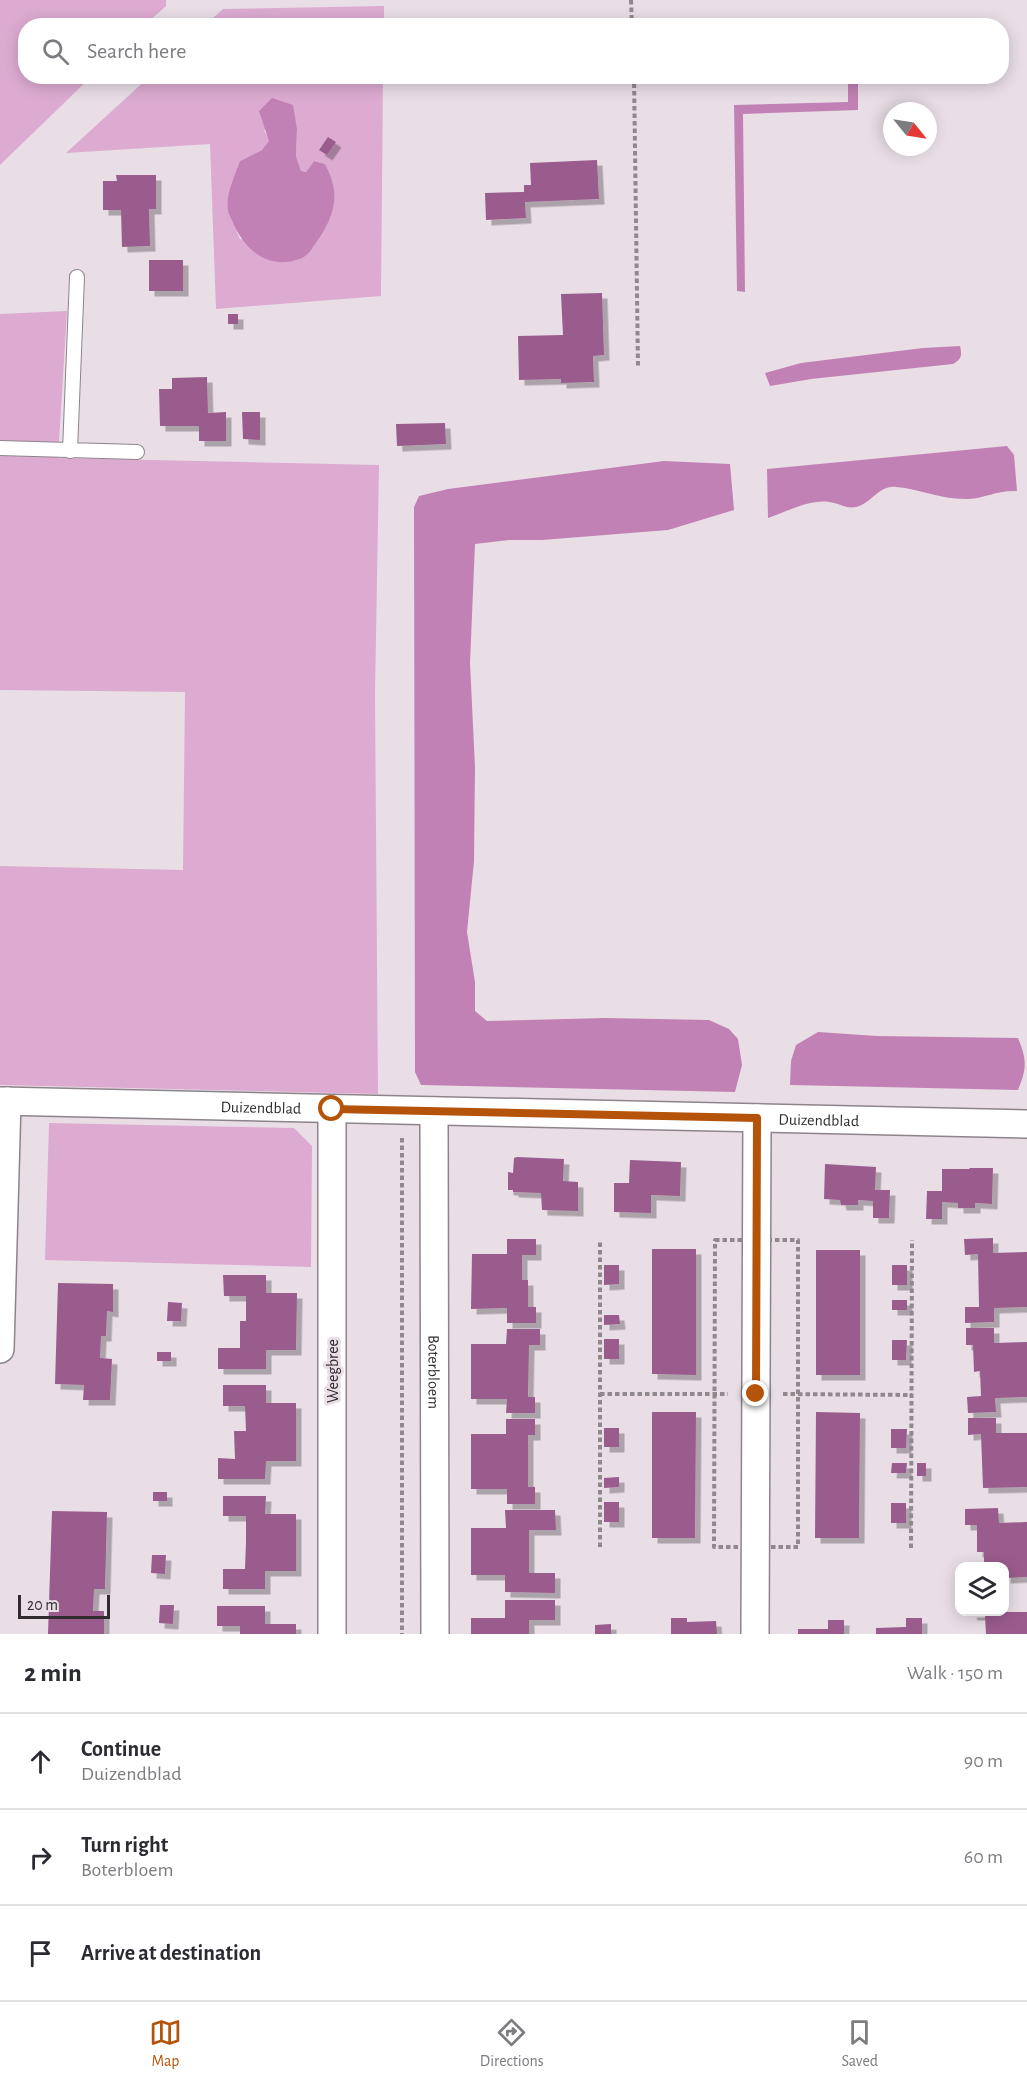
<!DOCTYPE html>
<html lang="en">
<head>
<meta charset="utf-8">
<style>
  :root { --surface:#fff; --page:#f2f2f3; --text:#2b2b33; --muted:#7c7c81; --line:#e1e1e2; --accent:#b45309 }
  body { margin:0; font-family:"Alegreya Sans",sans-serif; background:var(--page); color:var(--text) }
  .controls { position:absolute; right:18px; bottom:18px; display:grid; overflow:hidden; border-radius:12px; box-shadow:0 3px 15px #0003 }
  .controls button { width:54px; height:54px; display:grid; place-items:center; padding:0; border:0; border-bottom:2px solid var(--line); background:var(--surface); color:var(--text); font:30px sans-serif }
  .compass { position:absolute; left:883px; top:102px; width:54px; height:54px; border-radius:50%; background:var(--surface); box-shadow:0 3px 15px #0003; rotate:120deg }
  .scale { position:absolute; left:18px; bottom:15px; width:92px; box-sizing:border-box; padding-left:6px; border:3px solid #2f2b2e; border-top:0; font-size:16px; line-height:21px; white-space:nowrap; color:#2f2b2e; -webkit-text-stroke:4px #e9dee6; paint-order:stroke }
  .stop { position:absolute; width:18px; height:18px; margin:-14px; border:4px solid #b45309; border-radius:50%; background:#fff }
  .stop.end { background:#b45309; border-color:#fff; box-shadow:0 2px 6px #0008 }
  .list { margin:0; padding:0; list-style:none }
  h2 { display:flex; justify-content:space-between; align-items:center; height:78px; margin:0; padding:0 24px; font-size:26px }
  h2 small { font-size:20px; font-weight:400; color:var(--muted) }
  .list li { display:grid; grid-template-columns:39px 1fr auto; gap:18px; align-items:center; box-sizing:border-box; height:96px; padding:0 24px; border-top:2px solid var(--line) }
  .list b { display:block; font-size:22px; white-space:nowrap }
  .list p { margin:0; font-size:20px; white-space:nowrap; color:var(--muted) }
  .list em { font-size:20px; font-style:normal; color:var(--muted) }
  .icon { flex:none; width:33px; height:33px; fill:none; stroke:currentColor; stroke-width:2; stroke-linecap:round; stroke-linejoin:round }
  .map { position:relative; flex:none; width:1027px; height:1634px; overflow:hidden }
  .search { position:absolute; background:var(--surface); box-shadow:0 3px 15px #0003; left:18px; right:18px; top:18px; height:66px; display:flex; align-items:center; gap:15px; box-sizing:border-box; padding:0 21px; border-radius:24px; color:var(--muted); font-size:22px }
  .sheet { height:366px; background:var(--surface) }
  nav { display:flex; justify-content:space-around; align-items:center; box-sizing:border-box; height:84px; border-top:2px solid var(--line); background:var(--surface); font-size:16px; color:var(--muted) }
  nav a { display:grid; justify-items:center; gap:3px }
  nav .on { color:var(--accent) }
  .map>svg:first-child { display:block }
</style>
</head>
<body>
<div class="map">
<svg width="1027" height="1634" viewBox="0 0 1027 1634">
  <defs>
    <filter id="shadow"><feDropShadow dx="5.5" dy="5.5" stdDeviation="0" flood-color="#0004"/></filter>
  </defs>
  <rect width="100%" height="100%" fill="#e9dee6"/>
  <path fill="#ddabd1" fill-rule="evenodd" d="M0 0H166V6L145 25 26 26V76L91 77 0 165Z
    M384 6V25H205L223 9Z
    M149 77H383L381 296 216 309 210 144 66 153ZM297 129 296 156 301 171 306 172 314 161 325 164C343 195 331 220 313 248L240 239 228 210 231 184 240 161 262 150 270 141 264 130Z
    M67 311 58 458 379 465 375 694 378 1094 0 1085V866L183 870 185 692 0 690V314Z
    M49 1123 294 1128 312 1146 311 1267 45 1260Z"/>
  <path fill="#c281b4" d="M848 77H999L858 79V110L743 114 745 292 737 291 734 105 848 102Z
    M272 98 293 105 297 129 296 156 301 171 306 172 314 161 325 164C340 191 336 212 320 237 315 244 310 254 302 258 270 271 246 252 233 223 232 219 228 214 228 210 225 196 235 174 240 161L262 150 269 141 259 111Z
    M960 346C962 355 962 359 953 364L811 379 770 386 765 373 801 363 923 348Z
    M1007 446 1014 455 1017 491C997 490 986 498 968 499 942 500 921 489 896 487 879 485 871 504 856 507 846 509 839 503 829 502 810 499 786 512 768 518L767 469Z
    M664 461 730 464 734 510 668 530 542 540H509L475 544 470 663 475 767 474 861 467 932 475 982V1011L487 1021 605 1018 709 1020 729 1029 738 1039 742 1065 735 1092 421 1085 415 1072 414 507 419 496 448 489Z
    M818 1032 877 1036 1018 1038C1027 1060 1027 1068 1018 1090L790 1085 791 1061 796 1045Z"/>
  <path fill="#9a5c8d" filter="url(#shadow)" d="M328 137 336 142 327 155 319 150Z
    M597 160 599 199 525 202 526 218 486 220 485 193 524 192V185H531L530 163Z
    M116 175H156V209H149L150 246 122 247 121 210H103V181H117Z
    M149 260H183V291H149Z
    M602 293 604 355 593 356 594 382 561 383V379L519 380 518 336 563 335 561 294Z
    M228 314H238V324H228Z
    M207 377 208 413 226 412V441H199V426H160L159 389H172V378Z
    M242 412H260V440L243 439Z
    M445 423 446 444 397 446 396 424Z
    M517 1157 564 1159 563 1181 578 1182V1211L542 1210 541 1193 513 1192V1190H508V1172L513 1173 514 1158Z
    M630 1160 681 1162 680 1196 651 1195V1213L614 1212V1183H629Z
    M825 1164 876 1167 875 1190H890L889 1218H873V1201L858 1200V1205H841L840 1200 824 1199Z
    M969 1168H993L992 1204 975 1203V1208H958V1203L942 1202V1219H926L927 1191H942V1169H970Z
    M993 1238V1253L1027 1252V1307L994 1308V1322L965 1323V1307H979L978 1254 965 1255 964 1239Z
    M507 1239H536V1255H522V1280H528V1307H536V1323H507V1308L471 1309 472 1254H507Z
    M652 1249H696V1375L652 1374Z
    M816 1250H860V1375H816Z
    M604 1265H619V1284L604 1285Z
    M892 1265H907V1285H892Z
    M223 1275H266V1293H297L296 1350H266V1369H218V1348H240V1321H246V1296H224Z
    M58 1283 113 1284V1312L107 1311 106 1336H101L100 1358 112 1359 110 1400H83L84 1385 55 1384Z
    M892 1300H907V1310H892Z
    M168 1302 182 1303 181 1321H167Z
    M604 1315H619L620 1324 604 1325Z
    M966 1328H994V1343L1027 1342V1397L995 1398 996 1412 968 1413 967 1397 981 1396 980 1371 974 1372 973 1345H966Z
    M507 1329H540V1345H529L528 1397H535V1413H506L507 1399H471V1344H506Z
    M604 1339H619V1359H604Z
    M892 1340H907L906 1360H892Z
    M157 1352H171V1361H157Z
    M223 1385H266V1403H296V1461H266L265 1479H218V1458L235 1459 234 1431H246L245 1406H223Z
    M652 1412H696L695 1538H652Z
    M816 1412 860 1413 859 1538H815Z
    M968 1418H996V1433H1027V1487L983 1488 981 1434 968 1435Z
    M506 1419H535V1435H528V1487H535V1504H507V1489H471V1434H506Z
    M604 1428H619V1447H604Z
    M891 1429H907L906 1448H891Z
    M892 1463H907L906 1473H891Z
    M917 1463H926V1476H917Z
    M619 1477V1487L604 1488V1478Z
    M153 1492H167V1501H153Z
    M223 1496H266L265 1514H296V1571H265V1589H223V1569H245L246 1542V1516H223Z
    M604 1502H619V1522H604Z
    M891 1503H906V1523H891Z
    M998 1508 999 1523 1027 1522V1577L1005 1578V1566H984V1552H977V1525H965V1509Z
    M505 1510H555L556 1530H529V1573H555V1593L505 1592V1575H471V1528H506Z
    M52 1511 107 1512 105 1589H94L93 1611H104V1634H48Z
    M152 1555H166L165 1574 151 1573Z
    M505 1600H555V1620H529V1634H471V1618H505Z
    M160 1605H174L173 1624 159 1623Z
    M217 1606H265V1624H296V1634H240V1626H217Z
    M971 1612H1027V1634H986L985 1615H972Z
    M671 1618H687V1622L716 1621 717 1634H671Z
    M906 1618H922V1634H876V1628L906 1627Z
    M828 1620H844V1634H798V1629H828Z
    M611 1624V1634H595V1625Z"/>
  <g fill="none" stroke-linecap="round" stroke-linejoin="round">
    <defs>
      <path id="service" d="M0 448 137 452
        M70 451 77 277"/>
      <g id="minor">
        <path id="s1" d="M0 1101 1027 1124"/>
        <path id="s2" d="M434 1111 435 1634"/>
        <path d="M0 1349 7 1101"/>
        <path d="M332 1634V1109"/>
        <path d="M755 1634 757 1118"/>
      </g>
    </defs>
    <use href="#service" stroke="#8d848b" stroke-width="16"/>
    <use href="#minor" stroke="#8d848b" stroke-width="30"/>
    <path stroke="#8f888d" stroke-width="4" stroke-dasharray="4.5 3" stroke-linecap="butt" d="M631 0 632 26
      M634 76 638 367
      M402 1138V1634
      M715 1240H798V1547H714Z
      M600 1394H728
      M783 1394 912 1395
      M600 1547V1241
      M911 1548 912 1240"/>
    <use href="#service" stroke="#fff" stroke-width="14"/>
    <use href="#minor" stroke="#fff" stroke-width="27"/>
  </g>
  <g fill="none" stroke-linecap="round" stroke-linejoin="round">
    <path stroke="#b45309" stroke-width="8" d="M332 1109 757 1118 756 1394"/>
  </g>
  <g text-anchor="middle" stroke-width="6" stroke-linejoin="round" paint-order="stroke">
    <g font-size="16" fill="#2f2b2e" stroke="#e9dee6">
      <text dy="6" stroke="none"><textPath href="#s1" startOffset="261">Duizendblad</textPath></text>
      <text dy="6" stroke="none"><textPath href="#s1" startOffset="819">Duizendblad</textPath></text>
      <text transform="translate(332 1371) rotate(-90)" y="6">Weegbree</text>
      <text dy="6" stroke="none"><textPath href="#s2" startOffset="261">Boterbloem</textPath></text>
    </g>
  </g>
</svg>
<div class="controls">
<button><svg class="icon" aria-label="layers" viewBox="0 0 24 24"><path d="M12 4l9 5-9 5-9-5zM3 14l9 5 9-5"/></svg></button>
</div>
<svg class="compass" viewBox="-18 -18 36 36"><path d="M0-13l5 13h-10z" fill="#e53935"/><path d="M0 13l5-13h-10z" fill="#7c7c81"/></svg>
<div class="scale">20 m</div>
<div class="stop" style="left:332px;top:1109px"></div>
<div class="stop end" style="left:756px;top:1394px"></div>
<div class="search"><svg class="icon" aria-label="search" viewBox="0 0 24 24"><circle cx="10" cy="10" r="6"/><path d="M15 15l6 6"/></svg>Search here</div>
</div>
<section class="sheet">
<h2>2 min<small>Walk · 150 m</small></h2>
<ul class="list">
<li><svg class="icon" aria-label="ahead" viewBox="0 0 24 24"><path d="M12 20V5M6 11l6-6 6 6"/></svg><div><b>Continue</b><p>Duizendblad</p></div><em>90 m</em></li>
<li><svg class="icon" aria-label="right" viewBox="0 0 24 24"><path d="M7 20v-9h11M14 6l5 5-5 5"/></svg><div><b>Turn right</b><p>Boterbloem</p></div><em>60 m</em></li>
<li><svg class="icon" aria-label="arrive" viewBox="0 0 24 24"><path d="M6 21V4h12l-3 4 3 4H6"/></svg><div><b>Arrive at destination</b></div></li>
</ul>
</section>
<nav>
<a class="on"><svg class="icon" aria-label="map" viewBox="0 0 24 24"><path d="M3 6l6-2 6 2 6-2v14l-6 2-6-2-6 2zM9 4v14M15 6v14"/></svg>Map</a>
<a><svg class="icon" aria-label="directions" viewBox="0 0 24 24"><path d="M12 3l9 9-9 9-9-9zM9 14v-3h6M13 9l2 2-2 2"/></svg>Directions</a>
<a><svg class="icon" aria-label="saved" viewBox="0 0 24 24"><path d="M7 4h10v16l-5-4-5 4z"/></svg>Saved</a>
</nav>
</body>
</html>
